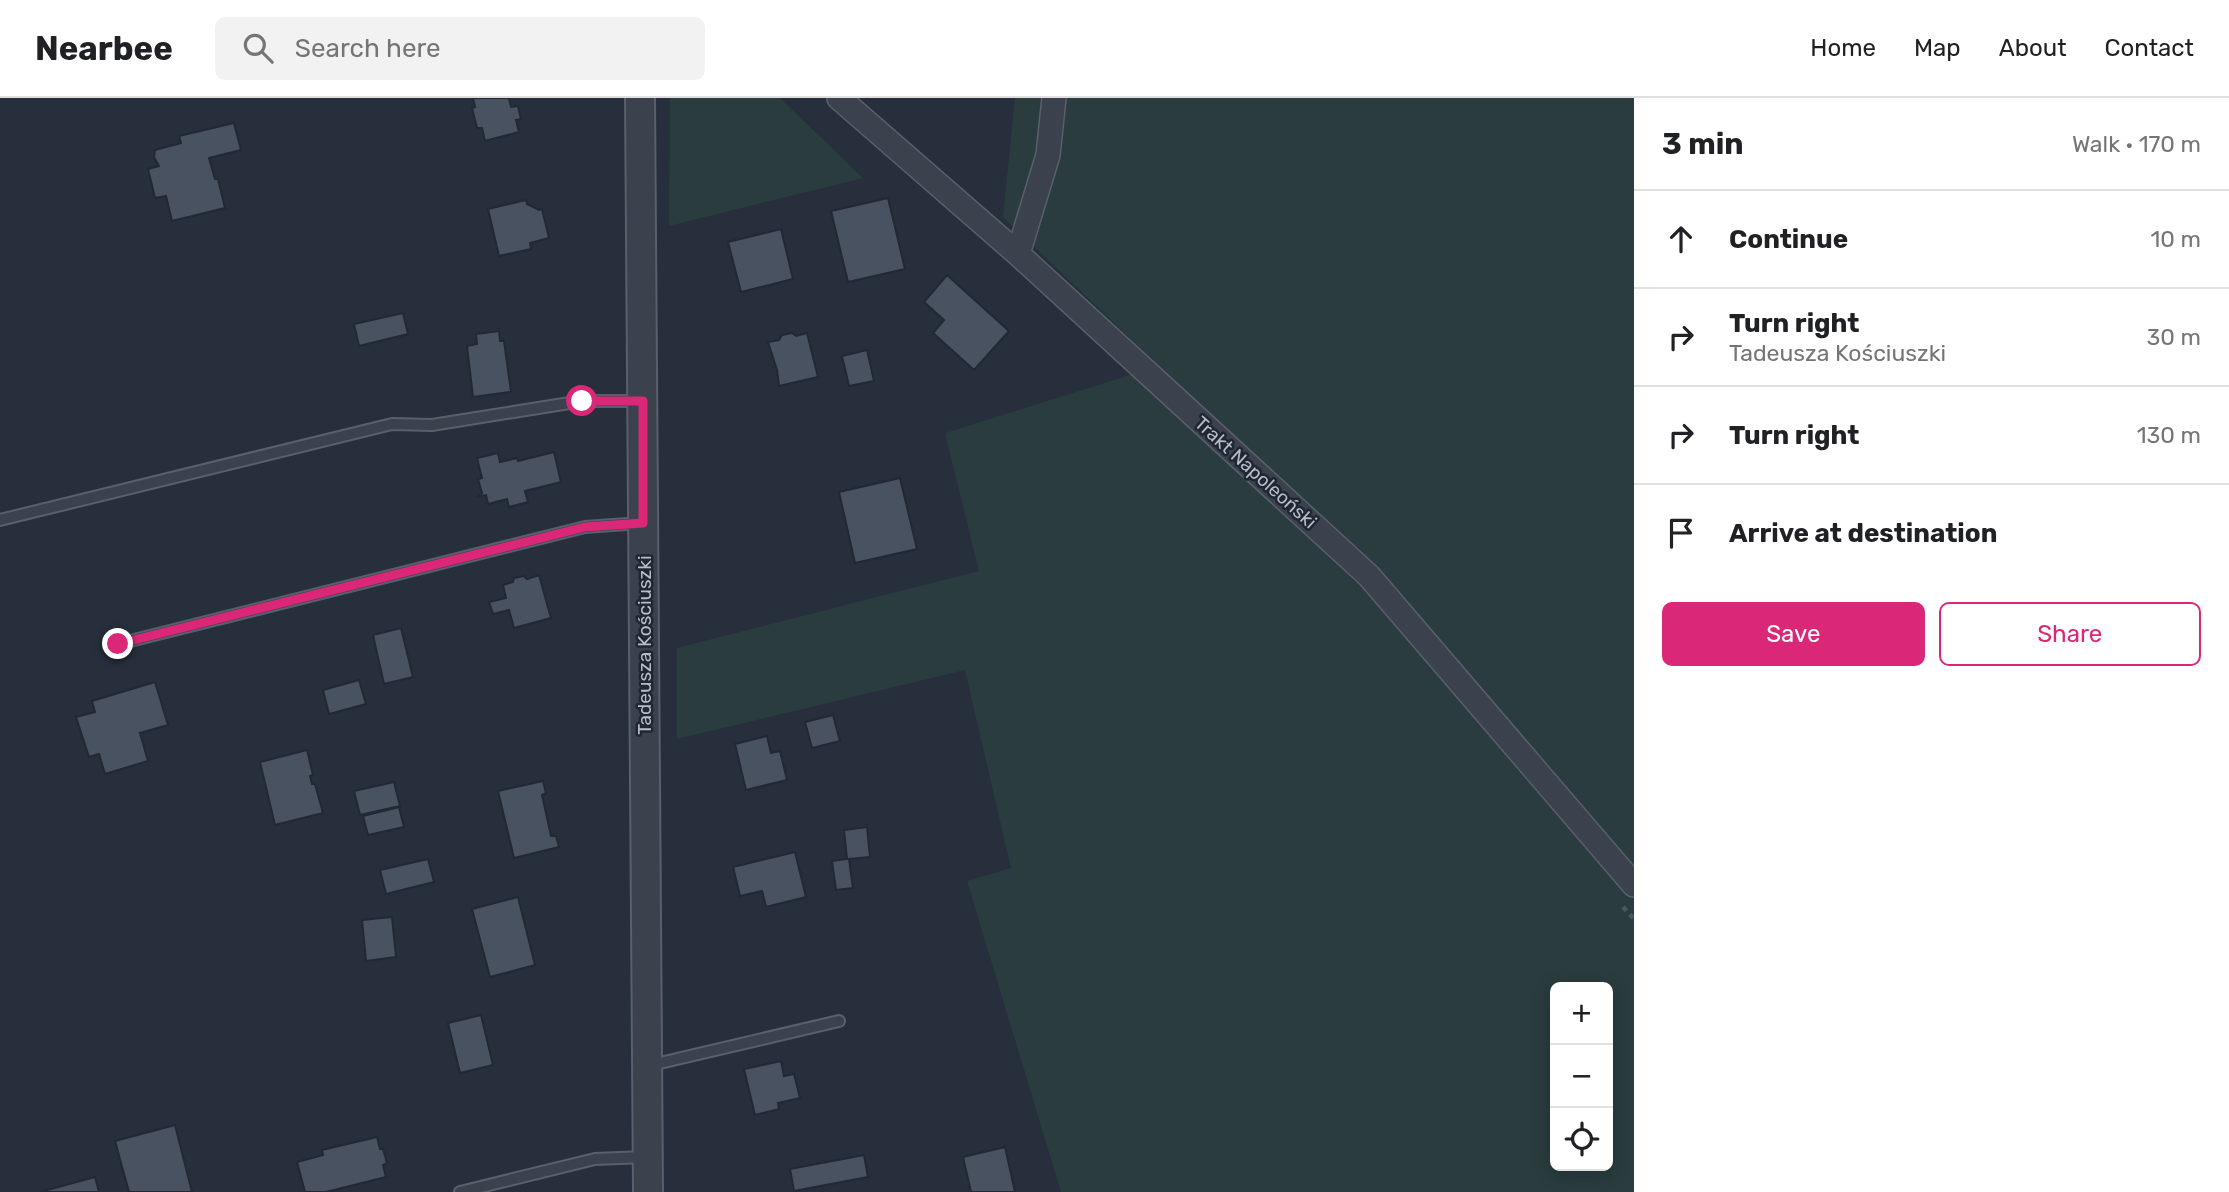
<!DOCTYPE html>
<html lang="en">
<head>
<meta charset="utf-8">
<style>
  :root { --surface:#fff; --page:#f2f2f2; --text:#202124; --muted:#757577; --line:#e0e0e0; --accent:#db2777 }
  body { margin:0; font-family:Rubik,sans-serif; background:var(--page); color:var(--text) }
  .controls { position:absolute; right:21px; bottom:21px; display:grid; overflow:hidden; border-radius:10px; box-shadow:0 4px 18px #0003 }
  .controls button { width:63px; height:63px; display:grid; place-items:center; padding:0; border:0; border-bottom:2px solid var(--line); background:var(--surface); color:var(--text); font:35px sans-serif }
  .stop { position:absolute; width:21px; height:21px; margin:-16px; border:5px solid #db2777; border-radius:50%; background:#fff }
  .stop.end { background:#db2777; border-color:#fff; box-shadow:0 2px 7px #0008 }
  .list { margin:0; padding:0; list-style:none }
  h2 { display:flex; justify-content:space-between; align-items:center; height:91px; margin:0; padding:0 28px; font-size:30px }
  h2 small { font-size:23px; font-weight:400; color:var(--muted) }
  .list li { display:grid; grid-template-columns:46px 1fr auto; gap:21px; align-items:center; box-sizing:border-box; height:98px; padding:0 28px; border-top:2px solid var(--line) }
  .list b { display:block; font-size:26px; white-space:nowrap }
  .list p { margin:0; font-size:23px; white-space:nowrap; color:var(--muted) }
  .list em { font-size:23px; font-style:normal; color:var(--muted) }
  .actions { display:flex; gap:14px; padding:21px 28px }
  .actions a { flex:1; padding:16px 0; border:2px solid var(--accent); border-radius:10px; text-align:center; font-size:24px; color:var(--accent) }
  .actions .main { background:var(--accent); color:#fff }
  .icon { flex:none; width:38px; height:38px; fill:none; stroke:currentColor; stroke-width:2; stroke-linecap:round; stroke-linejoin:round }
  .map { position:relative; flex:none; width:1634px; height:1094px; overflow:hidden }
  header { display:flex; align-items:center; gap:42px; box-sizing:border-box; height:98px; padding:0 35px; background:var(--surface); border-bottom:2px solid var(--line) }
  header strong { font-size:33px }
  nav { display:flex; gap:38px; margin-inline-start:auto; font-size:24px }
  .search { width:490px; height:63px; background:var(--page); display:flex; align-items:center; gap:18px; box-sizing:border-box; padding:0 24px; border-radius:10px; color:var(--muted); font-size:26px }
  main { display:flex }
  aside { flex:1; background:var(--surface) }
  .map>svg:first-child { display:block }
</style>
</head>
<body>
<header>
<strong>Nearbee</strong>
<div class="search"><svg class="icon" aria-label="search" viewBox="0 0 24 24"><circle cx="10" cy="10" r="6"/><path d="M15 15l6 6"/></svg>Search here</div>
<nav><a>Home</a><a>Map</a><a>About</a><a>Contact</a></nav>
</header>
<main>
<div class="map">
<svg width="1634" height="1094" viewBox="0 0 1634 1094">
  <rect width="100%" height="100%" fill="#272f3c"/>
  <path fill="#2a3c3e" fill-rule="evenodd" d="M670 0H780L863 80 669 128Z
    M1015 0H1634V1094H1061L967 783 1011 770 965 572 677 641V550L979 473 945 335 1159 268 1003 119ZM1555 889H1608V1068H1555Z"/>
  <path fill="#495260" stroke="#222834" stroke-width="2" d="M473 0H509L511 9 518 8 521 21 516 22 519 34 485 43 482 30H477L472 10 475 9Z
    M234 25 241 52 209 60 215 81H218L225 110 172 123 166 98 155 100 148 71 159 68 154 59 155 52 181 45 179 38Z
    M888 100 905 171 848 184 831 113Z
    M526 102 527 106 539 112 542 111 549 140 530 145 531 151 499 158 488 111Z
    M781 131 793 181 741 194 728 144Z
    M947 177 1009 233 974 272 933 235 944 222 924 204Z
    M403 215 408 236 359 248 354 226Z
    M499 233 500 243H504L511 294 473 299 467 248 477 246 476 236Z
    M792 235 796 238 807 235 818 279 779 288 777 272 768 244 779 242 782 237Z
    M867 252 874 283 849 288 842 258Z
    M554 354 561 384 525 393 528 404 509 409 507 401 488 406 486 397 479 398 482 395 478 381 482 380 477 360 498 355 500 364 517 360 518 363Z
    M900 380 917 451 855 465 839 394Z
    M539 477 551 520 514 530 509 512 493 516 489 504 506 500 503 487 513 484 514 480 524 478 527 481Z
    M401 530 413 579 384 586 373 537Z
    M359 582 366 606 329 616 323 592Z
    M155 584 168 627 140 635 148 663 105 676 99 656 89 659 76 619 95 614 92 603Z
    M833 617 840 643 812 650 805 624Z
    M767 638 771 655 780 653 787 682 746 692 735 646Z
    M307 652 313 677 310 678 312 686H315L323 715 275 727 260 664Z
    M543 683 546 695 542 697 551 738H556L559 749 514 760 498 693Z
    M394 684 400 708 360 717 354 693Z
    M399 709 404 729 368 737 363 718Z
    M867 729 870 759 849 761 853 790 836 792 832 763 847 761 844 732Z
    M795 754 806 799 766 809 762 793 740 798 733 769Z
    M428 761 434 784 386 796 380 772Z
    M518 799 535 867 490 879 472 811Z
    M392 819 396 859 366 863 362 822Z
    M481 917 493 967 460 975 448 925Z
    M781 963 784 978 794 976 800 1000 778 1005 779 1011 755 1017 744 971Z
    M175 1027 192 1094H129L115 1043Z
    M377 1039 380 1051H383L387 1065 383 1067 386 1079 326 1094H305L297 1064 323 1057 322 1052Z
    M1005 1049 1015 1094H971L963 1059Z
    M864 1057 868 1079 794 1093 790 1071Z
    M95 1079 99 1094H40Z"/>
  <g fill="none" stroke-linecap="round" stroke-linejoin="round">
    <defs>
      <path id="service" d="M0 422 392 326 432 327 582 303H640
        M118 546 585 429 641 425
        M647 968 839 923
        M460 1094 595 1061 645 1059"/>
      <path id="minor" d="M839 0 1018 156 1369 478 1634 787
        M1018 156 1048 57 1054 0"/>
      <path id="tertiary" d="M640 0 648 1094"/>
    </defs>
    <use href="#service" stroke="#595f6b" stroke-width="14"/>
    <use href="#minor" stroke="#595f6b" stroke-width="26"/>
    <use href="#tertiary" stroke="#595f6b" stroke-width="32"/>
    <path stroke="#49585c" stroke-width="4.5" stroke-dasharray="5 5" stroke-linecap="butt" d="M1623 809 1634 821"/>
    <use href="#service" stroke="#3b414d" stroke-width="10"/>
    <use href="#minor" stroke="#3b414d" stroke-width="23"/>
    <use href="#tertiary" stroke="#3b414d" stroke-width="28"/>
  </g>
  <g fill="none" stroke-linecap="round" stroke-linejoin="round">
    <path stroke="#db2777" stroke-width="9" d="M118 546 585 429 643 425V303H582"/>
  </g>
  <g text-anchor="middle" stroke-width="5" stroke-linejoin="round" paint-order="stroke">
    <g font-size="19" fill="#b7bcc8" stroke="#202632">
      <text transform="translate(1256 374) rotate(42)" y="7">Trakt Napoleoński</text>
      <text transform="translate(644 547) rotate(-90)" y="7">Tadeusza Kościuszki</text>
    </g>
  </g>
</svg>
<div class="controls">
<button>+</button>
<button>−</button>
<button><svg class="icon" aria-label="locate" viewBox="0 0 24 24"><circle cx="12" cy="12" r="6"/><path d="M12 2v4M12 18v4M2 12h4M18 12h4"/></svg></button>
</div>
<div class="stop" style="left:582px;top:303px"></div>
<div class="stop end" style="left:118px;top:546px"></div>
</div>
<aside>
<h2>3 min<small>Walk · 170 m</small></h2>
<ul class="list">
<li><svg class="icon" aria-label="ahead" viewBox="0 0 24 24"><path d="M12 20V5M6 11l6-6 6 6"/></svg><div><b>Continue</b></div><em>10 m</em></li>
<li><svg class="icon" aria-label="right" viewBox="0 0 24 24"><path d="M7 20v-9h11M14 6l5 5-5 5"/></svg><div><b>Turn right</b><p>Tadeusza Kościuszki</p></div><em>30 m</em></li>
<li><svg class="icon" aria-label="right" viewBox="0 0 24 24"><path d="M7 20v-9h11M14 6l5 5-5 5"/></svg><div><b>Turn right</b></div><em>130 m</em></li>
<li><svg class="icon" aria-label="arrive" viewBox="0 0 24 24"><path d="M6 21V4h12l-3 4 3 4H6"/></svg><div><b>Arrive at destination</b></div></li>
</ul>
<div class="actions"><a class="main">Save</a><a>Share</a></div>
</aside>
</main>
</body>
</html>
